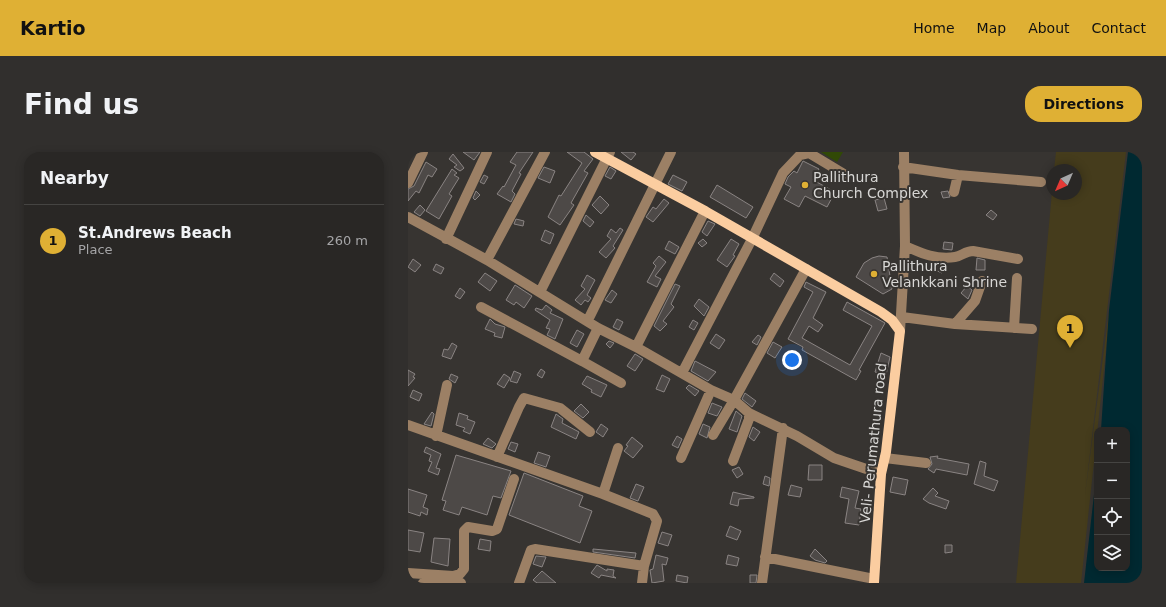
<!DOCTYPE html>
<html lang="en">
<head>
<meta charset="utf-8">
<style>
  :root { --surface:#292725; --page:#312f2d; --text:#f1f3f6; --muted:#a5a5a7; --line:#454442; --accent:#dfb034 }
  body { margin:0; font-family:"DejaVu Sans",sans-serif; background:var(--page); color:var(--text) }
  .controls { position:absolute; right:12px; bottom:12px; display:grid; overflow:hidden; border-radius:8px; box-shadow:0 2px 10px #0003 }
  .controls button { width:36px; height:36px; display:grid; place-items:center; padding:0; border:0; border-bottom:1px solid var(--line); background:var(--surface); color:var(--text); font:20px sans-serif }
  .compass { position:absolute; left:638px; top:12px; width:36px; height:36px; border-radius:50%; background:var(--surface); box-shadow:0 2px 10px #0003; rotate:224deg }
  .you { position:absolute; left:384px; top:208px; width:14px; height:14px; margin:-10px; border:3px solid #fff; border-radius:50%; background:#1a73e8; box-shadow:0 0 0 6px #1a73e833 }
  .badge { display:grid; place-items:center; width:26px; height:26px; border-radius:50%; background:var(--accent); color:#111; font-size:13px; font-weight:700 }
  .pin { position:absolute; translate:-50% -33px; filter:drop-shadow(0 1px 2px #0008) }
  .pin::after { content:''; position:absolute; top:21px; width:14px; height:12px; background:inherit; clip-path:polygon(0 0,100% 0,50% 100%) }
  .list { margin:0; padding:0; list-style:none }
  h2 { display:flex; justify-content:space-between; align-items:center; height:52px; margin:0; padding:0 16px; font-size:17px }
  h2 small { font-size:13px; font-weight:400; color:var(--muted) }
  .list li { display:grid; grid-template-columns:26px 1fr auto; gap:12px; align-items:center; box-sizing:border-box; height:72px; padding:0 16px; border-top:1px solid var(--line) }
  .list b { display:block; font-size:15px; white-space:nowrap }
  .list p { margin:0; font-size:13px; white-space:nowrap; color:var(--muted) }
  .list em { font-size:13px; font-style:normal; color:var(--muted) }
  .icon { flex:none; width:22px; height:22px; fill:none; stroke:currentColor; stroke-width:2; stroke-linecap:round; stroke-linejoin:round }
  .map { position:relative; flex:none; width:734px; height:431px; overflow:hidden; border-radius:16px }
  header { display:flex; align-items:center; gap:24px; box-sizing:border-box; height:56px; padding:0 20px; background:var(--accent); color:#111 }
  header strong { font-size:19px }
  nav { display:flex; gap:22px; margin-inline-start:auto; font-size:14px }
  .intro { display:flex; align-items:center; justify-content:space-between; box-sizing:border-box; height:96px; padding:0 24px }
  h1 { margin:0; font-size:28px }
  .button { padding:10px 18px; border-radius:16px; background:var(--accent); color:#111; font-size:14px; font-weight:700 }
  main { display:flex; gap:24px; padding:0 24px }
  aside { flex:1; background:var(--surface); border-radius:16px; box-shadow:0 2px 10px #0003 }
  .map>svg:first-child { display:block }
</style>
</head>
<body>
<header>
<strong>Kartio</strong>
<nav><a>Home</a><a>Map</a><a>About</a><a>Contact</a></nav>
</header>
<div class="intro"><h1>Find us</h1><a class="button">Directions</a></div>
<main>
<aside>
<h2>Nearby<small></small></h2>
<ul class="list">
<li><span class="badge">1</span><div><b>St.Andrews Beach</b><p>Place</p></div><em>260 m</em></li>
</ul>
</aside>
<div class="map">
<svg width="734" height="431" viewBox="0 0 734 431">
  <rect width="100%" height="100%" fill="#373431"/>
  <path fill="#314906" d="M413 0H435L429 10Z"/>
  <path fill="#453c1c" d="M648 0H718L677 343 707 114 673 431H608L644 40V42H668V18H646Z"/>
  <path fill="#002931" d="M720 0H734V431H676L689 316V416H719V278H693L701 158Z"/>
  <path fill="#4d4947" stroke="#8a8483" d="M55 0H72L66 8Z
    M109 0H125L111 21 113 22 104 39 107 42 103 50 89 42 95 34 96 35 108 13 102 10Z
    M159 0H176L185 7 176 19 180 21 163 51 166 53 152 73 140 65 151 43 153 44 174 11Z
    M213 0H225L228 2 223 8Z
    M45 2 56 16 55 17 52 19 46 15 49 13 41 7Z
    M395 9 411 17 405 28 427 40 419 55 397 44 391 55 376 47 383 35 377 32 380 25 386 19 389 21Z
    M18 10 29 17 24 25 20 23 11 41 8 39 0 49V37L6 34Z
    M136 15 147 19 142 31 130 26Z
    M202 15 208 19 203 27 197 24Z
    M44 17 49 21 46 23 51 26 41 42 44 44 31 67 18 59Z
    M76 23 80 25 76 32 72 30Z
    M265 23 279 30 274 39 260 32Z
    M309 33 345 55 338 66 302 45Z
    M68 39 72 43 67 48 65 46Z
    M540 39 542 45 535 46 533 40Z
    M192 44 201 53 193 62 184 53Z
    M476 46 479 57 470 59 467 48Z
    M256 47 261 51 245 70 238 65 245 55 248 57Z
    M12 53 17 58 12 64 6 60Z
    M583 58 589 63 585 68 578 63Z
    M178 63 186 70 182 75 175 69Z
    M108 67 116 69 115 74 106 72Z
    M300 69 307 72 299 84 294 80Z
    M212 76 215 78 205 94 207 96 198 106 191 100 203 87 199 84 203 77 208 81Z
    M137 78 146 82 142 92 133 88Z
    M295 87 299 91 294 95 290 91Z
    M323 87 331 92 325 103 327 104 319 115 309 108Z
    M261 89 271 95 267 102 257 97Z
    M536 90 545 91 544 98 535 97Z
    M251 104 258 110 247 124 253 127 249 135 239 130 248 114 245 111Z
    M471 104 479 105 484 137 475 142 448 125 456 111 464 106Z
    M569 106 577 108V118H568Z
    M5 107 13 113 7 120 0 115Z
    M522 110 538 112 534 121 520 115Z
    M28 112 36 116 33 122 25 118Z
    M77 121 89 129 82 139 70 130Z
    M366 121 376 129 372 135 362 127Z
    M179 123 187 128 179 143 183 146 180 150 177 148 173 153 167 148 177 137 173 134Z
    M398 130 418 140 405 166 415 173 410 180 401 174 394 186 442 213 464 174 435 158 439 150 477 171 451 218 453 219 448 228 394 198 395 195 380 187 405 140 396 135Z
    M267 132 272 134 263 152 266 155 255 169 259 172 252 179 246 174Z
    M107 133 124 144 116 156 108 150 106 153 98 148Z
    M559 134 564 138 560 147 553 141Z
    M52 136 57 140 52 147 47 144Z
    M204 138 209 142 203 151 197 148Z
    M291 147 301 155 296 164 286 154Z
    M138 153 144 158 142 161 155 167 147 187 139 183 142 177 138 176 142 168 127 158 128 156 134 158Z
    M82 167 87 172 97 175 94 186 86 184 87 181 77 177Z
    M209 167 215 170 211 178 205 175Z
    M285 168 290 171 286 178 281 175Z
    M169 178 176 182 169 195 162 191Z
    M308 182 317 188 311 197 302 191Z
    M350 183 353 185 349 193 344 190Z
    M201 189 206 191 202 196 198 192Z
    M365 190 374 195 367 206 359 201Z
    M44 191 49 194 43 207 34 204 36 197 40 198Z
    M473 201 482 205 478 223 467 220Z
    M227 202 235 207 227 219 219 214Z
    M287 209 289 210 308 220 300 229 283 219Z
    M133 217 137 220 134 226 129 223Z
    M0 218 7 222 5 225 7 226 0 234Z
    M106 219 113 222 109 231 102 229Z
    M43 222 50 225 47 231 41 227Z
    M96 222 102 226 96 236 89 232Z
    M254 223 262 227 256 240 248 237Z
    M179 224 199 233 193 245 183 240 184 238 174 232Z
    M281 233 291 239 287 244 278 236Z
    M5 238 14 242 11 249 2 245Z
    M337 241 348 249 344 255 334 247Z
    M304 251 314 255 309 264 300 261Z
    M173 252 181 260 175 266 166 259Z
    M328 259 334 264 329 280 321 277Z
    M24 260 26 262 23 274 16 272Z
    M51 261 60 264 59 267 67 270 62 282 55 279 57 276 48 273Z
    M148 262 155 267 154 271 171 280 168 287 143 275Z
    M193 272 200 277 195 285 188 280Z
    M295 272 302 275 299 286 291 282Z
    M345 275 352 280 346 289 341 285Z
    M269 284 274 287 270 296 264 293Z
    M224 285 235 294 225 306 216 299 220 294 218 293Z
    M80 286 88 292 84 296 75 292Z
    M103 290 110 292 107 300 100 297Z
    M18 295 33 302 28 316 32 317 30 323 20 319 24 310 21 309 23 303 16 300Z
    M130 300 142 304 138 315 126 311Z
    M48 303 103 319 93 346 85 344 79 363 54 355 51 363 35 358 38 349 34 348Z
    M530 304 529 306 561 312 559 323 528 317 526 321 520 317 524 312 522 305Z
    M572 309 578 311 576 324 590 329 586 339 566 332Z
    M401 313H414V328H400Z
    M331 315 335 322 329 326 324 318Z
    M116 321 175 344 171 354 184 359 172 391 101 363Z
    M357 324 362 326 361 334 355 332Z
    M485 325 500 328 497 343 482 340Z
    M228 332 236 335 230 349 222 346Z
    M383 333 394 336 392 345 380 343Z
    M434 335 451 339 447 356 453 357 451 373 437 371 441 347 432 345Z
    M525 336 530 341 527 344 541 349 538 357 521 351 515 347Z
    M0 337 19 343 15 355 20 357 19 363 13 360 12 364 0 360Z
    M325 340 346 345V346L331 347 330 354 322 352Z
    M322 374 333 379 329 388 318 384Z
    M0 378 16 381 12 400 0 398Z
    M254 380 264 383 260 394 250 391Z
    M26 386 42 387 40 414 23 410Z
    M72 387 83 389 82 399 70 397Z
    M537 393H544V400L537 401Z
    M185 397 228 401 227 406 185 400Z
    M407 397 419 409 417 411 407 408 402 404Z
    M248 403 260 406 258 413 254 412 256 429 244 431 242 418 245 417Z
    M320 403 331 406 329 414 318 412Z
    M128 404 138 405 134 415 125 412Z
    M189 413 199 419V417L206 418 205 424 208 426 193 423 191 426 183 421Z
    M134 419 148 431H129L125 428Z
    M269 423 280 425 279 431 268 429Z
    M342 423H349L348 431H342Z"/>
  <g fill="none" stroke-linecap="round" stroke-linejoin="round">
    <path stroke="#9c8065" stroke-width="10" d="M495 15 550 23 633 30
      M0 31 15 0
      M546 40 550 23
      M0 65 79 108 190 176 228 195 303 238 326 248 398 117
      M38 87 79 0
      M497 94C513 101 528 108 547 105 554 104 557 99 565 99L610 107
      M79 108 137 0
      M132 140 202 0
      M73 155 174 209 190 176
      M494 165 547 172 624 177
      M180 168 263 0
      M547 172 567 149 574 129
      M606 176 609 126
      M492 179 497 94 496 0
      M228 195 297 59
      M174 209 213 231
      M274 221 344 87 375 21 392 3 401 1 436 22
      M341 261 389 284 426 306 473 322
      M0 273 195 342 245 362 249 369 236 414 234 431
      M305 283 326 248 341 261V267L325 309
      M28 284 39 233
      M89 305 111 255 116 246 152 256 182 280
      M273 306 303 238
      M477 306 518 311
      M195 342 210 296
      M357 405 466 427
      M0 421 45 424 52 422 56 417V379L60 375 84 379 89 377 106 327
      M15 431H53
      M111 431 123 398 127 397 236 414
      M354 431 375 276"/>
    <path stroke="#fbcda0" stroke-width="10" d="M187 0 297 59 473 160 484 168 492 179 478 300 473 322 466 431"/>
  </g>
  <g fill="#dfb034" stroke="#373431" stroke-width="1.5">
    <circle cx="397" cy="33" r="4"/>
    <circle cx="466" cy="122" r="4"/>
  </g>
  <g text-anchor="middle" stroke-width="4" stroke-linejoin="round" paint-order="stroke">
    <g font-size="14" fill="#d8d7d5" stroke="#373431" text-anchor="start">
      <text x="405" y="30">Pallithura<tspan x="405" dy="16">Church Complex</tspan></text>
      <text x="474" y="119">Pallithura<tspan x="474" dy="16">Velankkani Shrine</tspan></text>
    </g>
    <g font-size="14" fill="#d8d7d5" stroke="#373431">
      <text transform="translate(465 291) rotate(-84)" y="5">Veli- Perumathura road</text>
    </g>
  </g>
</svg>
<div class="controls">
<button>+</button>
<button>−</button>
<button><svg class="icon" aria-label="locate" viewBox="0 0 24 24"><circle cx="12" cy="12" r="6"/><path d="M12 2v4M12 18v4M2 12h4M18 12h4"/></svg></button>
<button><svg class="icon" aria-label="layers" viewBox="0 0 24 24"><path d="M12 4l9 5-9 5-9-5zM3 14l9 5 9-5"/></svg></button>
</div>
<svg class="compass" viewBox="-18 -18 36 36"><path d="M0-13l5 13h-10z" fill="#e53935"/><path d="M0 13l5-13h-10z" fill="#a5a5a7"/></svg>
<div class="you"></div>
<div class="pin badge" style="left:662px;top:196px">1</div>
</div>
</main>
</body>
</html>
